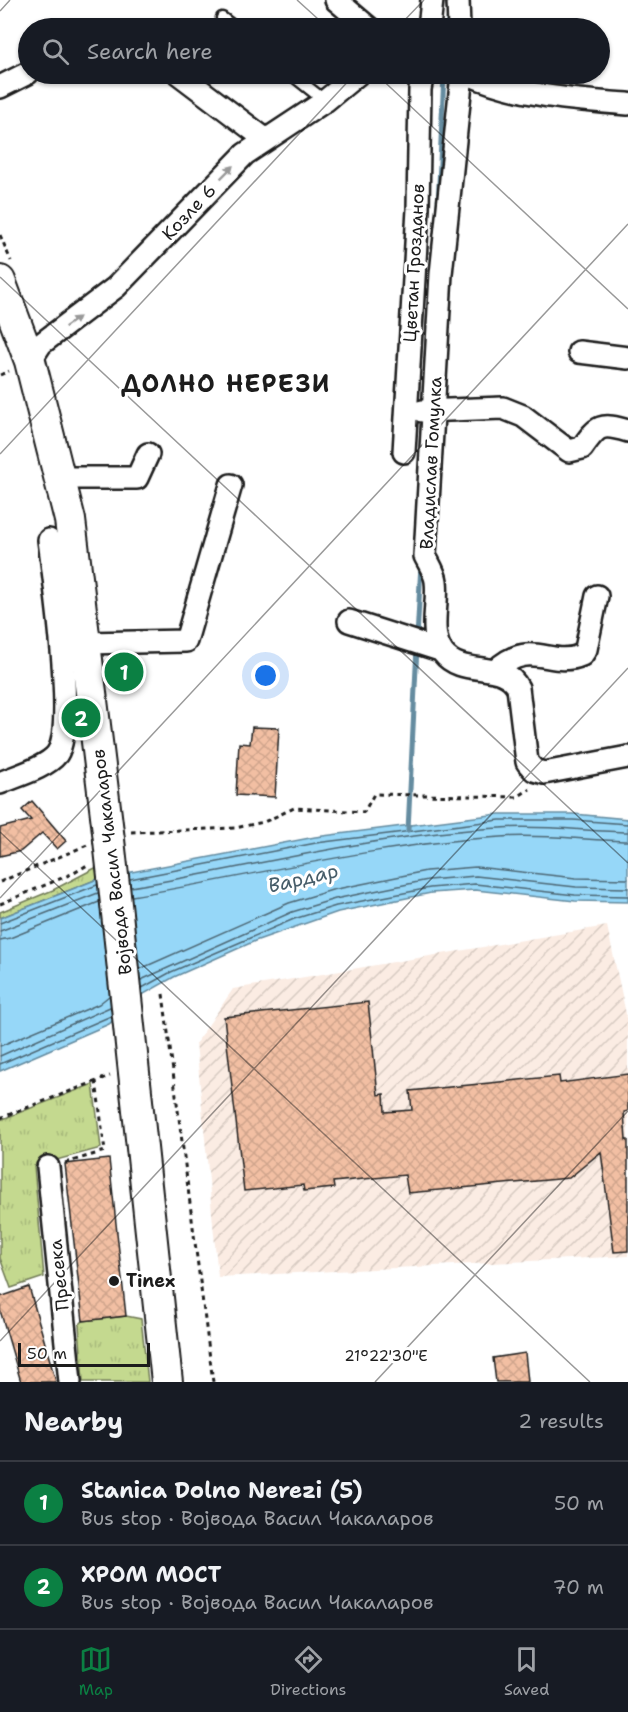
<!DOCTYPE html>
<html lang="en">
<head>
<meta charset="utf-8">
<style>
  :root { --surface:#171b24; --page:#242831; --text:#f1f3f6; --muted:#9ea1a6; --line:#363941; --accent:#0b8043 }
  body { margin:0; font-family:"Shantell Sans",sans-serif; background:var(--page); color:var(--text) }
  .scale { position:absolute; left:18px; bottom:15px; width:132px; box-sizing:border-box; padding-left:6px; border:3px solid #1c1c1c; border-top:0; font-size:16px; line-height:21px; white-space:nowrap; color:#1c1c1c; -webkit-text-stroke:4px #fff; paint-order:stroke }
  .you { position:absolute; left:266px; top:676px; width:21px; height:21px; margin:-15px; border:4px solid #fff; border-radius:50%; background:#1a73e8; box-shadow:0 0 0 9px #1a73e833 }
  .badge { display:grid; place-items:center; width:39px; height:39px; border-radius:50%; background:var(--accent); color:#fff; font-size:20px; font-weight:700 }
  .pin { position:absolute; translate:-50% -50%; border:3px solid #fff; box-shadow:0 2px 6px #0006 }
  .list { margin:0; padding:0; list-style:none }
  h2 { display:flex; justify-content:space-between; align-items:center; height:78px; margin:0; padding:0 24px; font-size:26px }
  h2 small { font-size:20px; font-weight:400; color:var(--muted) }
  .list li { display:grid; grid-template-columns:39px 1fr auto; gap:18px; align-items:center; box-sizing:border-box; height:84px; padding:0 24px; border-top:2px solid var(--line) }
  .list b { display:block; font-size:22px; white-space:nowrap }
  .list p { margin:0; font-size:20px; white-space:nowrap; color:var(--muted) }
  .list em { font-size:20px; font-style:normal; color:var(--muted) }
  .icon { flex:none; width:33px; height:33px; fill:none; stroke:currentColor; stroke-width:2; stroke-linecap:round; stroke-linejoin:round }
  .map { position:relative; flex:none; width:628px; height:1382px; overflow:hidden }
  .search { position:absolute; background:var(--surface); box-shadow:0 2px 4px #0004; left:18px; right:18px; top:18px; height:66px; display:flex; align-items:center; gap:15px; box-sizing:border-box; padding:0 21px; border-radius:33px; color:var(--muted); font-size:22px }
  .sheet { height:246px; background:var(--surface) }
  nav { display:flex; justify-content:space-around; align-items:center; box-sizing:border-box; height:84px; border-top:2px solid var(--line); background:var(--surface); font-size:16px; color:var(--muted) }
  nav a { display:grid; justify-items:center; gap:3px }
  nav .on { color:var(--accent) }
  .map>svg:first-child { display:block }
</style>
</head>
<body>
<div class="map">
<svg width="628" height="1382" viewBox="0 0 628 1382">
  <defs>
    <pattern id="industrial-furrows" width="10" height="10" patternUnits="userSpaceOnUse" patternTransform="scale(1.5)"><rect width="10" height="10" fill="#fbece3"/><path d="M-1 1l2-2M0 10L10 0M9 11l2-2" fill="none" stroke="#d7cac2"/></pattern>
    <pattern id="grass-tufts" width="24" height="20" patternUnits="userSpaceOnUse" patternTransform="scale(1.5)"><rect width="24" height="20" fill="#c4d98f"/><path d="M3 7l-1-3M5 7V3M7 7l1-3M15 17l-1-3M17 17v-4M19 17l1-3" fill="none" stroke="#a8ba7b"/></pattern>
    <pattern id="building-cross-hatch" width="8" height="8" patternUnits="userSpaceOnUse" patternTransform="scale(1.5)"><rect width="8" height="8" fill="#f2bfa3"/><path d="M0 0l8 8M0 8l8-8" fill="none" stroke="#cfa48c"/></pattern>
  </defs>
  <rect width="100%" height="100%" fill="#fff"/>
  <filter id="ink" filterUnits="userSpaceOnUse"><feTurbulence type="fractalNoise" baseFrequency=".0167" numOctaves="2"/><feDisplacementMap in="SourceGraphic" scale="12" xChannelSelector="R" yChannelSelector="G"/><feConvolveMatrix kernelMatrix="1 2 1 2 8 2 1 2 1" color-interpolation-filters="sRGB"/></filter>
  <g filter="url(#ink)">
    <path fill="url(#industrial-furrows)" d="M607 926 628 1023V1256L218 1277 196 1043 233 989Z"/>
    <path fill="url(#grass-tufts)" stroke="#707a56" stroke-width="1.5" d="M99 866 100 878 0 918V912L53 890Z
      M93 1084 101 1148 34 1166 44 1277 11 1288 0 1258V1120Z
      M126 1316 141 1319 148 1382H83L79 1325 83 1321Z"/>
    <path fill="#96d7f8" stroke="#658ca0" stroke-width="1.5" d="M499 814H574L628 819V902L575 901 475 890 431 893 338 912 255 941 174 977 142 995 109 1024 0 1071V918L100 878 315 837Z"/>
    <g fill="none" stroke-linecap="round" stroke-linejoin="round">
      <path stroke="#4d6774" stroke-width="1.5" d="M130 879 316 843 500 820H573L628 824
        M131 887C254 867 375 834 500 828 543 825 585 831 628 832
        M132 896C254 876 376 844 501 837 543 834 585 840 628 841
        M0 923 97 885
        M0 931 98 893
        M0 940 10 938 99 902
        M140 969 289 903 332 890 426 871 476 867 576 878 628 879
        M141 980 292 912 335 899 428 880 476 876 576 887 628 888
        M142 988 171 972 294 919 336 906 430 888 475 884 575 895 628 896
        M0 1046 99 1004 109 996
        M0 1056 110 1007
        M0 1064 111 1016"/>
      <path stroke="#658ca0" stroke-width="5" d="M447 28 449 14
        M438 207 444 74
        M417 638 421 564
        M408 830 417 647"/>
    </g>
    <path fill="url(#building-cross-hatch)" stroke="#1c1c1c" stroke-width="1.5" d="M252 727 279 728 275 797 236 795 239 743 250 744Z
      M32 801 66 841 57 849 42 833 21 851 0 856V828L31 820 22 810Z
      M368 1002 378 1095 384 1094 385 1112 412 1110 410 1091 559 1076 560 1083 628 1074V1111L624 1112 626 1140H628V1251L614 1252 601 1152 569 1178 408 1193 405 1175 333 1182 334 1188 304 1191 303 1185 244 1191 224 1017Z
      M109 1159 126 1316 83 1321 65 1164Z
      M29 1287 56 1382H21L0 1310V1297Z
      M525 1353 528 1382H496L493 1358Z"/>
    <g fill="none" stroke-linecap="round" stroke-linejoin="round">
      <defs>
        <path id="lane" d="M222 18 235 28
          M291 74 325 101"/>
        <path id="street" d="M336 0 369 28
          M458 0 459 28
          M429 28 432 0
          M179 74 265 139
          M462 74 441 274 425 556C429 564 435 573 436 581 439 604 428 633 443 653 462 678 504 659 518 688L527 762 534 770 544 773 628 757
          M468 74C520 96 572 100 628 104
          M0 87 28 73
          M579 352 628 358
          M30 361 41 344 116 287 245 154 325 101 358 74
          M422 411 503 408 523 416 569 451 582 448C598 425 601 423 628 431
          M404 452 418 209 420 89 423 74
          M61 478H137L148 454
          M349 621 440 650
          M85 643 186 641 231 485
          M495 671C531 637 550 669 582 655L586 649 597 596
          M0 783C16 776 46 768 57 754 76 726 54 578 49 540
          M48 1167 70 1382"/>
        <path id="secondary" d="M0 281 30 361 70 520 109 840
          M113 876 167 1382"/>
      </defs>
      <use href="#lane" stroke="#1c1c1c" stroke-width="15"/>
      <use href="#street" stroke="#1c1c1c" stroke-width="26"/>
      <use href="#secondary" stroke="#1c1c1c" stroke-width="34"/>
      <path stroke="#1c1c1c" stroke-width="3" stroke-dasharray="4.5 4.5" stroke-linecap="butt" d="M0 235 11 261
        M0 375 9 371
        M131 832 235 828 264 822 294 808 364 812 374 794 517 797 530 789
        M0 882 87 845
        M0 904 74 873 89 864
        M163 994 213 1382
        M0 1118 110 1076
        M65 1163 105 1151 96 1081"/>
      <use href="#lane" stroke="#fff" stroke-width="10"/>
      <use href="#street" stroke="#fff" stroke-width="21"/>
      <use href="#secondary" stroke="#fff" stroke-width="30"/>
      <defs>
        <path id="secondary-bridge" d="M109 840 113 876"/>
      </defs>
      <use href="#secondary-bridge" stroke="#1c1c1c" stroke-width="34" stroke-linecap="butt"/>
      <use href="#secondary-bridge" stroke="#fff" stroke-width="30"/>
    </g>
    <defs><path id="oneway-solid" d="M-6-.8H1V-3.2L6.5 0L1 3.2V.8H-6Z" transform="scale(1.5)"/></defs>
    <g fill="#999">
      <use href="#oneway-solid" transform="translate(227 172) rotate(-45)"/>
      <use href="#oneway-solid" transform="translate(72 322) rotate(-36)"/>
    </g>
  </g>
  <path fill="none" stroke="#1c1c1c" stroke-width="1.5" stroke-opacity="0.45" d="M297 0 328 28M0 11 10 0M397 28 424 0M376 74 628 309M0 277 628 863M0 454 355 74M0 832 590 1382M0 898 628 224M0 1341 628 668M375 1382 628 1111"/>
  <circle fill="#1c1c1c" stroke="#fff" stroke-width="2" cx="114" cy="1281" r="6"/>
  <g text-anchor="middle" stroke-width="6" stroke-linejoin="round" paint-order="stroke">
    <g font-size="18" fill="#1c1c1c" stroke="#fff">
      <text transform="translate(189 212) rotate(-47)" y="6">Козле 6</text>
      <text transform="translate(414 263) rotate(-87)" y="6">Цветан Грозданов</text>
      <text transform="translate(431 463) rotate(-87)" y="6">Владислав Гомулка</text>
      <text transform="translate(112 862) rotate(-97)" y="6">Војвода Васил Чакаларов</text>
      <text transform="translate(59 1275) rotate(-96)" y="6">Пресека</text>
    </g>
    <g font-size="18" font-weight="bold" fill="#1c1c1c" stroke="#fff" text-anchor="start">
      <text x="126" y="1287">Tinex</text>
    </g>
    <g font-size="20" font-style="italic" fill="#475d69" stroke="#fff">
      <text transform="translate(303 878) rotate(-13)" y="7">Вардар</text>
    </g>
    <g font-size="24" font-weight="bold" letter-spacing="1.5" fill="#1c1c1c" stroke="#fff">
      <text x="226" y="392">ДОЛНО НЕРЕЗИ</text>
    </g>
  </g>
  <g font-size="15" text-anchor="middle" fill="#1c1c1c" stroke="#fff" stroke-width="6" stroke-linejoin="round" paint-order="stroke">
    <text x="386" y="1361">21°22'30"E</text>
  </g>
</svg>
<div class="scale">50 m</div>
<div class="you"></div>
<div class="pin badge" style="left:124px;top:672px">1</div>
<div class="pin badge" style="left:81px;top:718px">2</div>
<div class="search"><svg class="icon" aria-label="search" viewBox="0 0 24 24"><circle cx="10" cy="10" r="6"/><path d="M15 15l6 6"/></svg>Search here</div>
</div>
<section class="sheet">
<h2>Nearby<small>2 results</small></h2>
<ul class="list">
<li><span class="badge">1</span><div><b>Stanica Dolno Nerezi (5)</b><p>Bus stop · Војвода Васил Чакаларов</p></div><em>50 m</em></li>
<li><span class="badge">2</span><div><b>ХРОМ МОСТ</b><p>Bus stop · Војвода Васил Чакаларов</p></div><em>70 m</em></li>
</ul>
</section>
<nav>
<a class="on"><svg class="icon" aria-label="map" viewBox="0 0 24 24"><path d="M3 6l6-2 6 2 6-2v14l-6 2-6-2-6 2zM9 4v14M15 6v14"/></svg>Map</a>
<a><svg class="icon" aria-label="directions" viewBox="0 0 24 24"><path d="M12 3l9 9-9 9-9-9zM9 14v-3h6M13 9l2 2-2 2"/></svg>Directions</a>
<a><svg class="icon" aria-label="saved" viewBox="0 0 24 24"><path d="M7 4h10v16l-5-4-5 4z"/></svg>Saved</a>
</nav>
</body>
</html>
